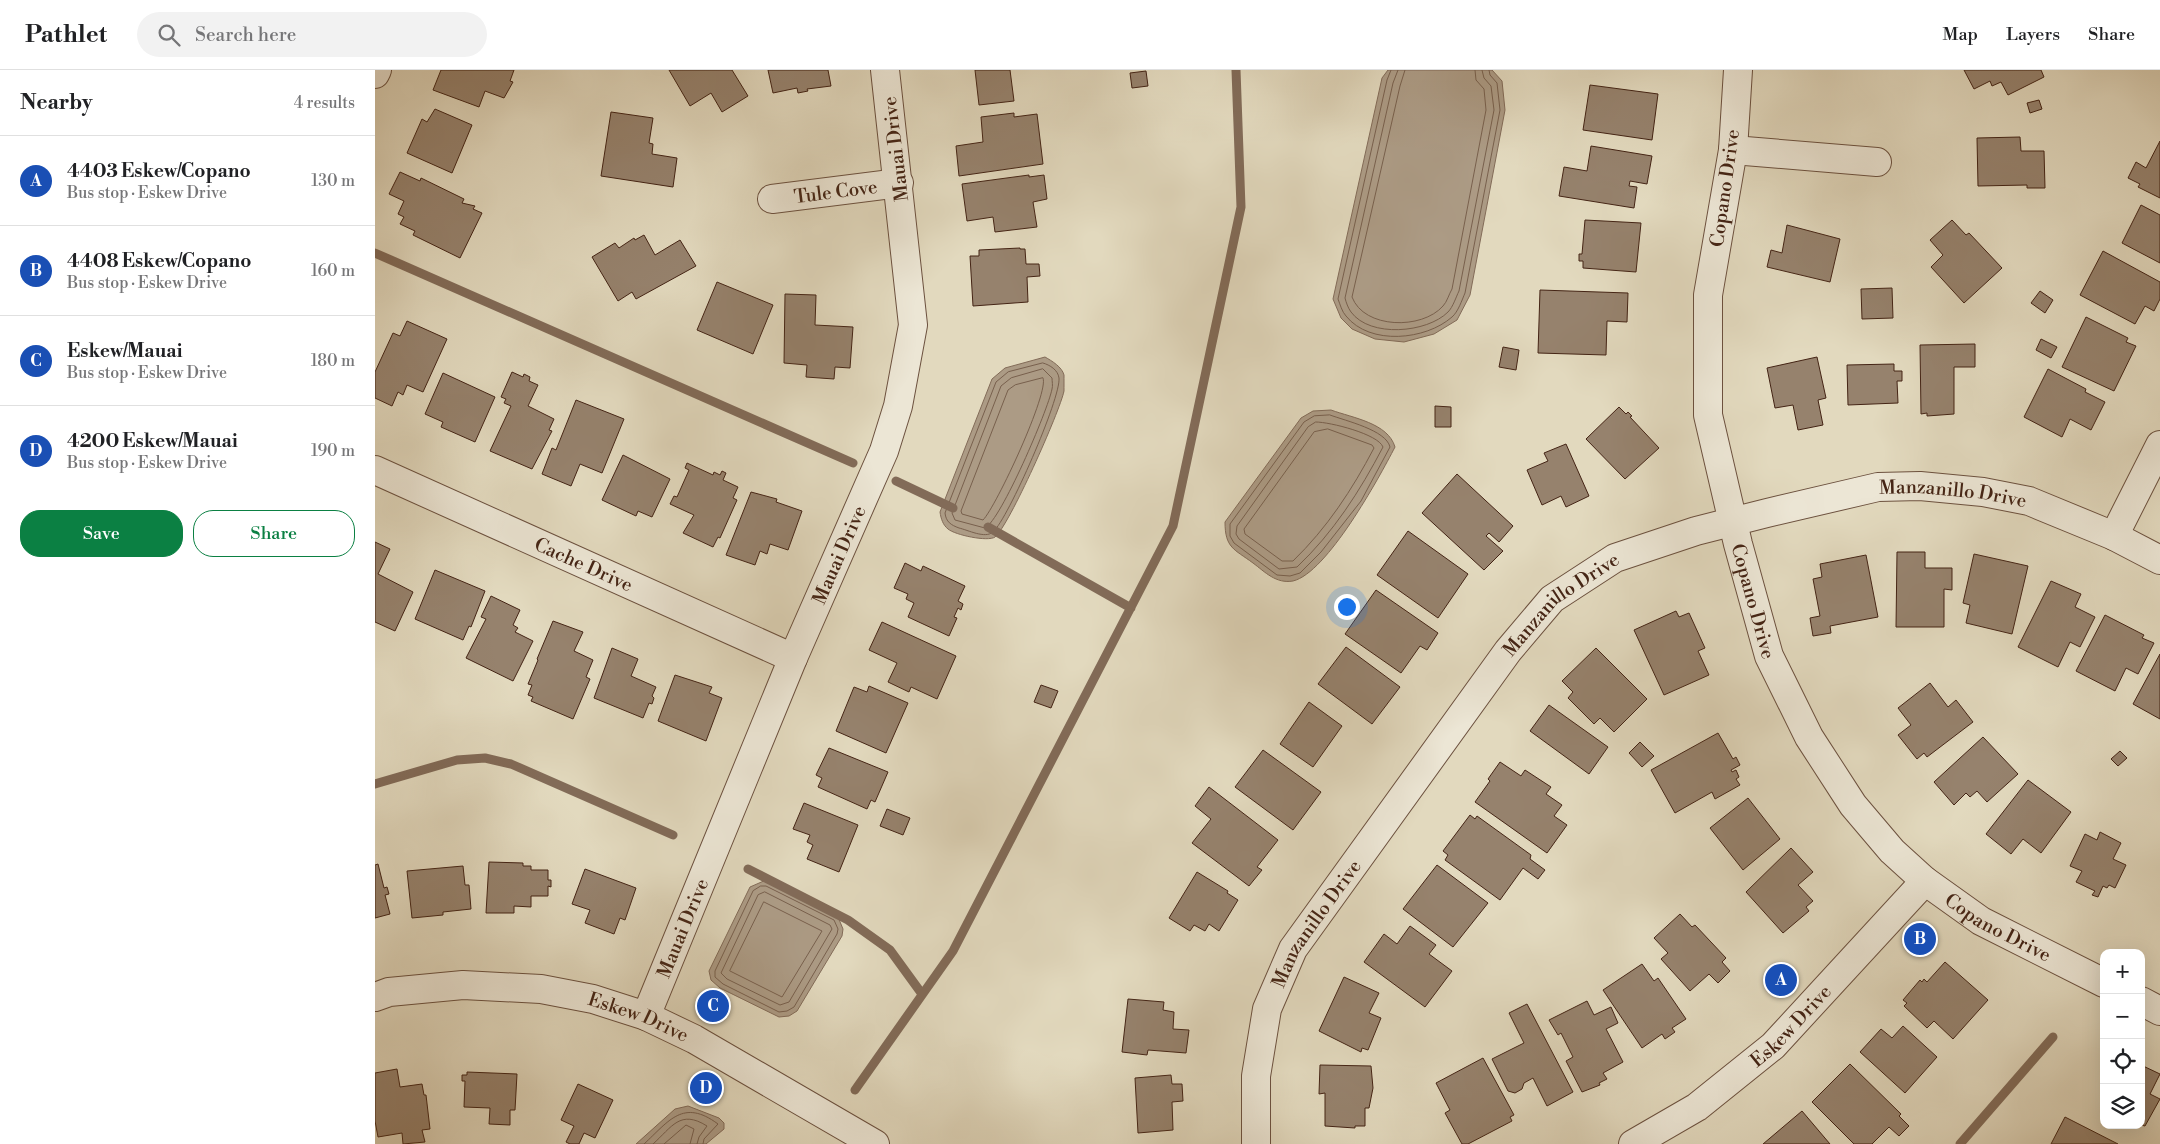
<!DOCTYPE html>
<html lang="en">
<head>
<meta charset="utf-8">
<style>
  :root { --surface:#fff; --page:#f2f2f2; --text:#202124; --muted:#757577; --line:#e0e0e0; --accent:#0b8043 }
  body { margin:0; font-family:"Libre Bodoni",serif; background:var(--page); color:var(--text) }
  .controls { position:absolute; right:15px; bottom:15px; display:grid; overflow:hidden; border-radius:10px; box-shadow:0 5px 20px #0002 }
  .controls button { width:45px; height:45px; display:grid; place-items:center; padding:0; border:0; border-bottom:1px solid var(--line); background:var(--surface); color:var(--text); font:25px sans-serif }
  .you { position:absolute; left:971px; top:536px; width:18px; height:18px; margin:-12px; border:4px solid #fff; border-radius:50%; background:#1a73e8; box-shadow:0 0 0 8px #1a73e833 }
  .badge { display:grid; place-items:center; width:32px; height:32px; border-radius:50%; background:var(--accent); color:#fff; font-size:16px; font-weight:700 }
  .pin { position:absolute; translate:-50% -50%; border:2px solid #fff; box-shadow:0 1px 5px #0006 }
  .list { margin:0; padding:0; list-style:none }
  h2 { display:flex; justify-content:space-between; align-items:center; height:65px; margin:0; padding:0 20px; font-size:21px }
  h2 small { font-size:16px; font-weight:400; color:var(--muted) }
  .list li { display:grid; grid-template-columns:32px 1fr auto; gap:15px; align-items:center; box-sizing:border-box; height:90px; padding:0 20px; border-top:1px solid var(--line) }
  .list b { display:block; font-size:19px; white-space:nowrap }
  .list p { margin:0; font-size:16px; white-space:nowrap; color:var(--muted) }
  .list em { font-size:16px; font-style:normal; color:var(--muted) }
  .actions { display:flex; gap:10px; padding:15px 20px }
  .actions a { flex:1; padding:11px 0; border:1px solid var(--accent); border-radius:20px; text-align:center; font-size:18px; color:var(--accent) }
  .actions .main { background:var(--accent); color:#fff }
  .icon { flex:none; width:28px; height:28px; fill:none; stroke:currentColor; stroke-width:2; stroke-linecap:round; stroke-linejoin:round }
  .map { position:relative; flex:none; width:1785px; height:1074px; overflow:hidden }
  header { display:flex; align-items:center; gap:30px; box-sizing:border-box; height:70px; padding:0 25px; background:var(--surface); border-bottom:1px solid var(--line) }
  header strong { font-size:24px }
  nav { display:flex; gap:28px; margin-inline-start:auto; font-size:18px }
  .search { width:350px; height:45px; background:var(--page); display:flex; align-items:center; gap:12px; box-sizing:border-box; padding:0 18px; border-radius:28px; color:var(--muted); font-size:19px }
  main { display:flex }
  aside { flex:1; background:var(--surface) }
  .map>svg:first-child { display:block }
</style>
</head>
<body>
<header>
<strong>Pathlet</strong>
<div class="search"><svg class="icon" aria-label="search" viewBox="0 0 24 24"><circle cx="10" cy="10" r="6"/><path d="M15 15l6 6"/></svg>Search here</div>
<nav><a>Map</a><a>Layers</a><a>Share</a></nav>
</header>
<main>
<aside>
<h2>Nearby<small>4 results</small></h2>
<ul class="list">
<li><span class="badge" style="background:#1a4fb4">A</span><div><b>4403 Eskew/Copano</b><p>Bus stop · Eskew Drive</p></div><em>130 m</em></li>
<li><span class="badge" style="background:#1a4fb4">B</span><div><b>4408 Eskew/Copano</b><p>Bus stop · Eskew Drive</p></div><em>160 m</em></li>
<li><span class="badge" style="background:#1a4fb4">C</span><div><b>Eskew/Mauai</b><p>Bus stop · Eskew Drive</p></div><em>180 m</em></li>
<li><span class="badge" style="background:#1a4fb4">D</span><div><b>4200 Eskew/Mauai</b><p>Bus stop · Eskew Drive</p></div><em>190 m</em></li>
</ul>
<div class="actions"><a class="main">Save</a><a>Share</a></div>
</aside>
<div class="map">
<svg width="1785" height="1074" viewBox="0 0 1785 1074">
  <rect width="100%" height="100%" fill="#e2d9be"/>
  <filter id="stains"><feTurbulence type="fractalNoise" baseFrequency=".004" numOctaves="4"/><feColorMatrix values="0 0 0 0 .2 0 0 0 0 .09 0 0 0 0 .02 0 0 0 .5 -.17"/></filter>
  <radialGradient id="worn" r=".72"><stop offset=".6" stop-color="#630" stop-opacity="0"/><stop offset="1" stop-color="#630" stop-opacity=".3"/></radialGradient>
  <path fill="#ac9b85" stroke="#826b58" d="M1013 0H1117L1127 11 1130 40 1095 225 1082 250 1059 264 1029 272 1000 269 977 259 966 248 958 229 1007 8Z
    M670 287C677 291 687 297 689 305 689 309 689 317 689 321 685 341 634 456 620 467 613 472 580 465 573 459 568 455 566 449 565 442L617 309 630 298Z
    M956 340C978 348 1013 353 1020 377 1004 408 952 503 918 511 901 514 890 502 878 493 859 479 850 478 850 452L926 348 938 341Z
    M391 810 463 847 468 859 467 866 422 941 414 946 404 947 345 918 336 910 334 901 375 817Z
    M313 1036 344 1048 349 1053V1059L331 1074H261L300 1039Z"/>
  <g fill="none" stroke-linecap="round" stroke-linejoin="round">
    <path stroke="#78604d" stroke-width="1" d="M1016 0 1012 10 963 229C965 234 967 242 971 246 995 276 1051 270 1077 247 1083 242 1087 230 1090 223L1125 40 1122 13 1115 5 1114 0
      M1023 0 1018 13 970 228C971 232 973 238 976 242 995 268 1052 263 1073 242 1078 237 1081 227 1084 221L1119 40 1116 16 1109 8 1107 0
      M1030 0 1025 16 977 227C989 259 1047 260 1068 236 1072 232 1074 224 1077 219L1111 40 1109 19 1101 10 1100 0
      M668 293C675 295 683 300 684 308 686 328 633 449 618 462 610 469 593 460 584 458 576 455 571 452 570 443L621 312 633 302Z
      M668 299 677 308C677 311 678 316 677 319 673 340 626 450 610 458L580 450 577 443 626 316 636 308Z
      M668 308C675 321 621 437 608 450L587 444 586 441 633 320 640 315Z
      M955 345C971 351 1011 360 1015 377L986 431 946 482 925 503 915 506 902 505 859 473 855 466V454L929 352 939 346Z
      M941 352C955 352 1003 364 1008 377 985 421 958 463 922 497L904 499 864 469 861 464 862 456 933 357Z
      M953 359 997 375 999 378C977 420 952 458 918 491H907L870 464 869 459 939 362Z
      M386 816H391L459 850 463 859 462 864 419 937 412 941 404 942 348 914 340 907V901L378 821Z
      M390 822 455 855 457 859 414 932 405 935 352 909 346 903 383 825Z
      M389 832 447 861 407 927 355 901Z
      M269 1074C294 1051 308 1028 343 1054L329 1069 328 1074
      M278 1074C297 1057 305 1039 332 1056L324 1067 322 1074
      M289 1074 311 1055 319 1059 315 1074"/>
    <path stroke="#826b58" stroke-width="9" d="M0 183 478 393
      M521 411 578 438
      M613 457 756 538
      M0 714 82 690 110 688 136 694 298 765
      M373 799 473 850 515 880 547 924
      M480 1020 578 881 798 456 866 137 861 0
      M1585 1074 1678 967"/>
  </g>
  <path fill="#96826d" stroke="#442415" d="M66 0H139L135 11 138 12 129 28 110 21 104 37 58 20Z
    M294 0H357L373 26 347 42 336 23 315 36Z
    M393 0H453L456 16 432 19 433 21 423 23 422 18 398 23Z
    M600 0H635L639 31 604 35Z
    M1589 0H1666L1669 7 1633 25 1626 12 1617 16 1615 11 1599 19Z
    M771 1 773 16 757 18 755 3Z
    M1215 15 1283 24 1277 70 1208 60Z
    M1664 30 1667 39 1655 43 1652 33Z
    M60 39 97 55 77 103 32 83 47 49 52 52Z
    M236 42 278 48 274 73 278 74 277 84 302 88 298 117 226 106Z
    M639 43V47L662 44 668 94 584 106 581 76 608 72 606 47Z
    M1645 67 1646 81H1669L1670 118H1652V115L1603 116 1602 68Z
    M1785 71V128L1763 117 1765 114 1753 108 1761 92 1771 98Z
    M1216 76 1277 86 1272 114 1255 111 1254 116 1262 117 1259 138 1184 126 1189 97 1212 101Z
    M25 102 45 111 46 108 89 129 87 133 100 136 98 139 107 143 85 188 38 165 40 161 25 154 29 147 23 144 29 131 14 124Z
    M654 105V107L669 105 672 129 658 132 662 157 620 162 618 147 592 151 587 114Z
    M1766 135 1785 145V193L1747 173Z
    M1210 150 1266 153 1261 202 1208 198V191H1204V184H1207Z
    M1577 150 1591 165 1594 163 1627 198 1589 233 1556 197 1568 185 1555 170Z
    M1412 155 1465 169 1455 212 1392 197 1396 180 1407 183Z
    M269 165 280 185 305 170 321 196 261 229 257 222 243 231 217 187 240 173 244 178 259 168 260 170Z
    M645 178V179H650L651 194H664L665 206 652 207 653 232 598 236 595 186H604V180Z
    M1728 181 1785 212V229L1779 241 1770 236 1760 254 1705 225Z
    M342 212 398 235 378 284 322 260Z
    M1517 218 1518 248 1487 249 1486 219Z
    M1165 220 1253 223 1252 252 1232 251 1231 285 1163 283Z
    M1665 221 1678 230 1670 243 1656 233Z
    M410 224 441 225 440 255 478 257 475 298 460 297 459 309 431 307 432 295 409 293Z
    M1711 247 1753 268 1751 272 1761 276 1739 321 1687 297Z
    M32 251 72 269 48 322 32 315 28 325 23 322 17 336 0 328V302L18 263 25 266Z
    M1666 269 1682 277 1676 288 1661 280Z
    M1600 274V297H1579V344L1552 346V343L1546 344 1545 275Z
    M1128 277 1144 280 1141 300 1124 297Z
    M1442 287 1451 328 1443 330 1448 355 1423 360 1418 335 1400 338 1392 298Z
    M1519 294V301H1527V311H1522L1523 333 1473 335 1472 295Z
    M1673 299 1711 319 1710 322 1730 332 1716 360 1695 349 1687 367 1649 347Z
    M137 302 148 307 149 304 155 307 154 311 163 315 153 336 179 349 174 360 177 361 157 399 115 381 136 336 129 333 131 329 126 327Z
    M68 303 120 327 100 372 66 357 68 352 50 344Z
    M201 330 249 349 227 403 205 394 196 416 167 404 177 378 181 380Z
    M1060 336 1076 337V357H1060Z
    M1244 337 1251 344 1253 342 1257 346 1255 347 1284 378 1250 409 1211 369Z
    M1191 374 1214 426 1191 437 1186 426 1167 435 1152 400 1173 391 1169 383Z
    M248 385 295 409 277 447 263 441 261 446 227 430Z
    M312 393 338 405 339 402 345 405 347 401 351 403 348 410 363 417 358 428 362 430 345 468 343 467 338 477 308 463 319 445 295 434 299 426 302 427 314 400 310 398Z
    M1082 404 1138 456 1124 472 1114 463 1111 466 1128 481 1109 500 1047 443Z
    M376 422 402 429 401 432 427 441 413 480 395 474 392 484 385 481 380 495 351 485Z
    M1033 461 1093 504 1063 548 1002 505Z
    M0 472 15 479 3 504 38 522 20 561 0 552Z
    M1522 482H1550V498H1577V520L1569 519V557H1521Z
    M1599 484 1653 496 1637 564 1591 553 1595 535 1588 533Z
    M1491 485 1503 547 1455 556 1456 563 1438 566 1435 548 1445 546 1438 509 1447 507 1445 494Z
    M530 493 546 501 548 496 590 516 583 531 588 534 586 540 583 538 579 547 582 548 574 566 533 547 539 533 531 529 533 524 519 518Z
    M60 500 110 521 96 557 94 556 88 570 40 549Z
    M1676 511 1706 524 1700 537 1720 547 1705 577 1695 572 1683 597 1643 577Z
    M1001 520 1063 563 1052 580 1045 576 1026 603 970 564Z
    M116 526 145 540 138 555 143 558 140 562 158 571 138 611 91 588 111 549 106 547Z
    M1301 541 1304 547 1314 543 1330 578 1323 581 1334 605 1289 625 1259 560Z
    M1730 545 1769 565 1767 568 1779 573 1763 604 1751 598 1740 621 1701 601Z
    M178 551 208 562 199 581 218 590 211 607 215 609 198 649 156 631 158 627 153 625 157 615 153 614 163 590 162 589Z
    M507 552 581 586 562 629 536 617 534 622 513 612 522 593 494 580Z
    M971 577 1025 617 997 654 943 614Z
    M237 578 263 589 256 606 281 617 277 626 279 628 277 634 274 633 268 648 219 628Z
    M1221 578 1272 629 1239 662 1225 648 1219 654 1193 628 1198 622 1187 611Z
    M1785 584V649L1758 634Z
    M300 605 337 617 334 623 347 628 331 671 283 651Z
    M1555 613 1573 637 1581 630 1598 652 1552 687 1549 683 1542 689 1523 665 1536 655 1523 638Z
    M666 615 683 621 676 638 659 632Z
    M494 616 533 633 511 683 461 661 479 617 492 622Z
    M934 632 967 656 938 697 905 674Z
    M1174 635 1233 677 1214 704 1155 661Z
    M1343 663 1358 689 1361 687 1365 695 1356 700 1357 702 1361 700 1364 707 1361 709 1365 715 1340 729 1337 722 1300 743 1276 700Z
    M1608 667 1643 704 1612 732 1602 721 1595 727 1591 723 1579 735 1559 712Z
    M1265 672 1279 686 1267 697 1254 683Z
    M454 678 513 702 500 732 496 730 492 739 443 717 447 708 441 705Z
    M888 680 946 722 918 760 860 717Z
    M1745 681 1752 688 1743 696 1736 689Z
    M1125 692 1146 706 1150 700 1176 717 1171 724 1187 735 1179 746 1192 755 1172 783 1100 732 1115 711 1113 709Z
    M1653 710 1696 742 1666 783 1648 769 1636 784 1611 764Z
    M834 717 903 770 882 797 887 800 874 816 817 773 836 749 820 736Z
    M1373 728 1405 769 1368 800 1335 758Z
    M429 733 483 755 464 802 432 789 438 775 432 772 435 765 418 759Z
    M512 739 535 748 528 765 505 756Z
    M1095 745 1100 749 1102 746 1156 785 1155 789 1170 800 1163 809 1148 798 1125 830 1070 790 1073 785 1068 781Z
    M1725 762 1746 773 1738 789 1751 795 1740 818 1734 815 1732 818 1728 816 1723 827 1717 825 1720 821 1701 812 1707 801 1695 796 1710 764 1722 770Z
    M1416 778 1438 802 1423 815 1438 831 1431 837 1434 841 1408 863 1371 822Z
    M114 792 148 793V796H156V800H173V810H176V817L173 816V826H156V837L139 836V843H111Z
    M3 794 9 818 12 817 14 824 10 825 15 844 0 848V795Z
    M1062 795 1113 833 1078 877 1028 839Z
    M88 796 90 815H94L96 839 68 842V845L37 848 32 801Z
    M210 799 261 818 250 850 245 848 239 864 210 853 215 840 197 834Z
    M822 802 853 821 852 823 863 830 844 861 834 854 830 861 819 855 815 861 794 848Z
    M1305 844 1317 857 1320 855 1351 888 1347 892 1355 901 1343 913 1334 904 1315 921 1286 889 1293 883 1279 868Z
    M1035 856 1061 875 1054 884 1077 901 1050 937 989 892 1009 864 1022 874Z
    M1570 892 1613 930 1578 969 1559 951 1552 958 1529 936 1532 933 1528 930 1545 910 1547 912 1549 909 1552 912Z
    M1267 894 1279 911 1283 908 1311 949 1297 958 1300 962 1290 969 1287 964 1267 978 1228 920Z
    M969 907 1004 923 994 943 1006 948 993 980 987 978 986 982 944 961Z
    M753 929 789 932 788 940 799 942 798 959 814 960 811 983 773 980 772 985 747 982Z
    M1212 931 1219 945 1236 937 1243 953 1231 959 1248 992 1228 1003 1232 1009 1224 1013 1225 1015 1207 1022 1191 991 1198 987 1186 963 1183 965 1174 950Z
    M1152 934 1198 1022 1172 1036 1158 1008 1149 1013 1147 1019 1140 1023 1133 1021 1117 989 1149 973 1134 943Z
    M1528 956 1562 987 1530 1023 1485 982 1506 959 1517 968Z
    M1108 988 1139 1045 1135 1047 1137 1051 1093 1074H1087L1070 1043 1075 1040 1061 1013Z
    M1475 994 1526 1044 1524 1046 1534 1056 1524 1066 1514 1057 1497 1074H1479L1437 1032Z
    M945 995 996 996 998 1018 994 1038H990V1056H980V1058L950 1056V1023L944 1024Z
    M1766 995 1785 1004 1775 1024 1785 1029 1770 1056 1766 1055Z
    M22 999 25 1017 47 1014 49 1025H51L55 1059 47 1060 50 1072 28 1074 27 1063 3 1067 0 1051V1003Z
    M92 1002 142 1004 140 1040H135V1055L114 1054 115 1038 89 1037 90 1011H87V1005H92Z
    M796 1005 797 1014H807L808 1031 797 1032 798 1060 763 1063 760 1008Z
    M203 1014 238 1030 220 1068 209 1063 204 1074H195L191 1072 199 1056 186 1050Z
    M1427 1041 1455 1074H1388Z
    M1690 1047 1743 1074H1676Z"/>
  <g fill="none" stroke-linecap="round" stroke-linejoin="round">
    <defs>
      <g id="minor">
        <path id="s1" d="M1363 0 1358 80 1333 225V345L1363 474 1394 586 1434 667 1478 735 1517 781 1550 811 1606 851 1729 913"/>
        <path d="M0 4 2 0"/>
        <path d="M1358 80 1502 92"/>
        <path id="s2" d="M397 129 524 113"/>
        <path id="s3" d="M0 400 418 588"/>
        <path d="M1739 466 1785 375"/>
        <path id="s4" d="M0 927 14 922 88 915 166 919 218 929 271 946 319 969 500 1074"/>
        <path d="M1766 931 1785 941"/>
        <path id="s5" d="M271 946 418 588 509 381 523 336 538 255 510 0"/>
        <path id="s6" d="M881 1074V1006L892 939 918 879 1133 581 1177 529 1240 488 1321 461 1392 443 1503 417 1545 416 1608 422 1654 431 1739 466 1785 490"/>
        <path id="s7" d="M1258 1074 1322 1037 1398 976 1550 811"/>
      </g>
    </defs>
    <use href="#minor" stroke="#6c513f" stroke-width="30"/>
    <use href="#minor" stroke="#ece6d5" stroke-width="28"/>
  </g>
  <g text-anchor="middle" stroke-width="4.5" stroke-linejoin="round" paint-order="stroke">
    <g font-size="19" fill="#442415" stroke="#ece6d5">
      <text transform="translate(520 79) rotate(-97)" y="7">Mauai Drive</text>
      <text transform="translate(1349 118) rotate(-82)" y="7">Copano Drive</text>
      <text dy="7" stroke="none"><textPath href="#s2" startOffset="64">Tule Cove</textPath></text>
      <text dy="7" stroke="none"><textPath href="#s6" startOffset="1060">Manzanillo Drive</textPath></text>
      <text dy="7" stroke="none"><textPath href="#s5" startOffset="500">Mauai Drive</textPath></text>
      <text dy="7" stroke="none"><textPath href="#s3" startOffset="229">Cache Drive</textPath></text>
      <text dy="7" stroke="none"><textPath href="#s1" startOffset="539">Copano Drive</textPath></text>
      <text dy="7" stroke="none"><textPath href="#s6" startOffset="640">Manzanillo Drive</textPath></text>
      <text dy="7" stroke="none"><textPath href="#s6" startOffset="235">Manzanillo Drive</textPath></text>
      <text dy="7" stroke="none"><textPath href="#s1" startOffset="959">Copano Drive</textPath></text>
      <text dy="7" stroke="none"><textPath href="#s5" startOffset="95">Mauai Drive</textPath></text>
      <text dy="7" stroke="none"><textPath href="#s4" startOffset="269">Eskew Drive</textPath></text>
      <text dy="7" stroke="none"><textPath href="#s7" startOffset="198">Eskew Drive</textPath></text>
    </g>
  </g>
  <rect width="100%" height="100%" filter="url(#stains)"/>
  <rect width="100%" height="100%" fill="url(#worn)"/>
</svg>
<div class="controls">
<button>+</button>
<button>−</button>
<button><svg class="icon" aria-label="locate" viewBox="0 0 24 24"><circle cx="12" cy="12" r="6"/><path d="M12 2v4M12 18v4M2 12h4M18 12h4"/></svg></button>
<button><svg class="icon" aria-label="layers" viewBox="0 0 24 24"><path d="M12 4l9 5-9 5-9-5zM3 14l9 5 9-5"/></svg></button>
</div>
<div class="you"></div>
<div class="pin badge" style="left:1406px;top:910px;background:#1a4fb4">A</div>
<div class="pin badge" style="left:1545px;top:869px;background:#1a4fb4">B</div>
<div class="pin badge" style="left:338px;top:936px;background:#1a4fb4">C</div>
<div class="pin badge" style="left:331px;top:1018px;background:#1a4fb4">D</div>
</div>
</main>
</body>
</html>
